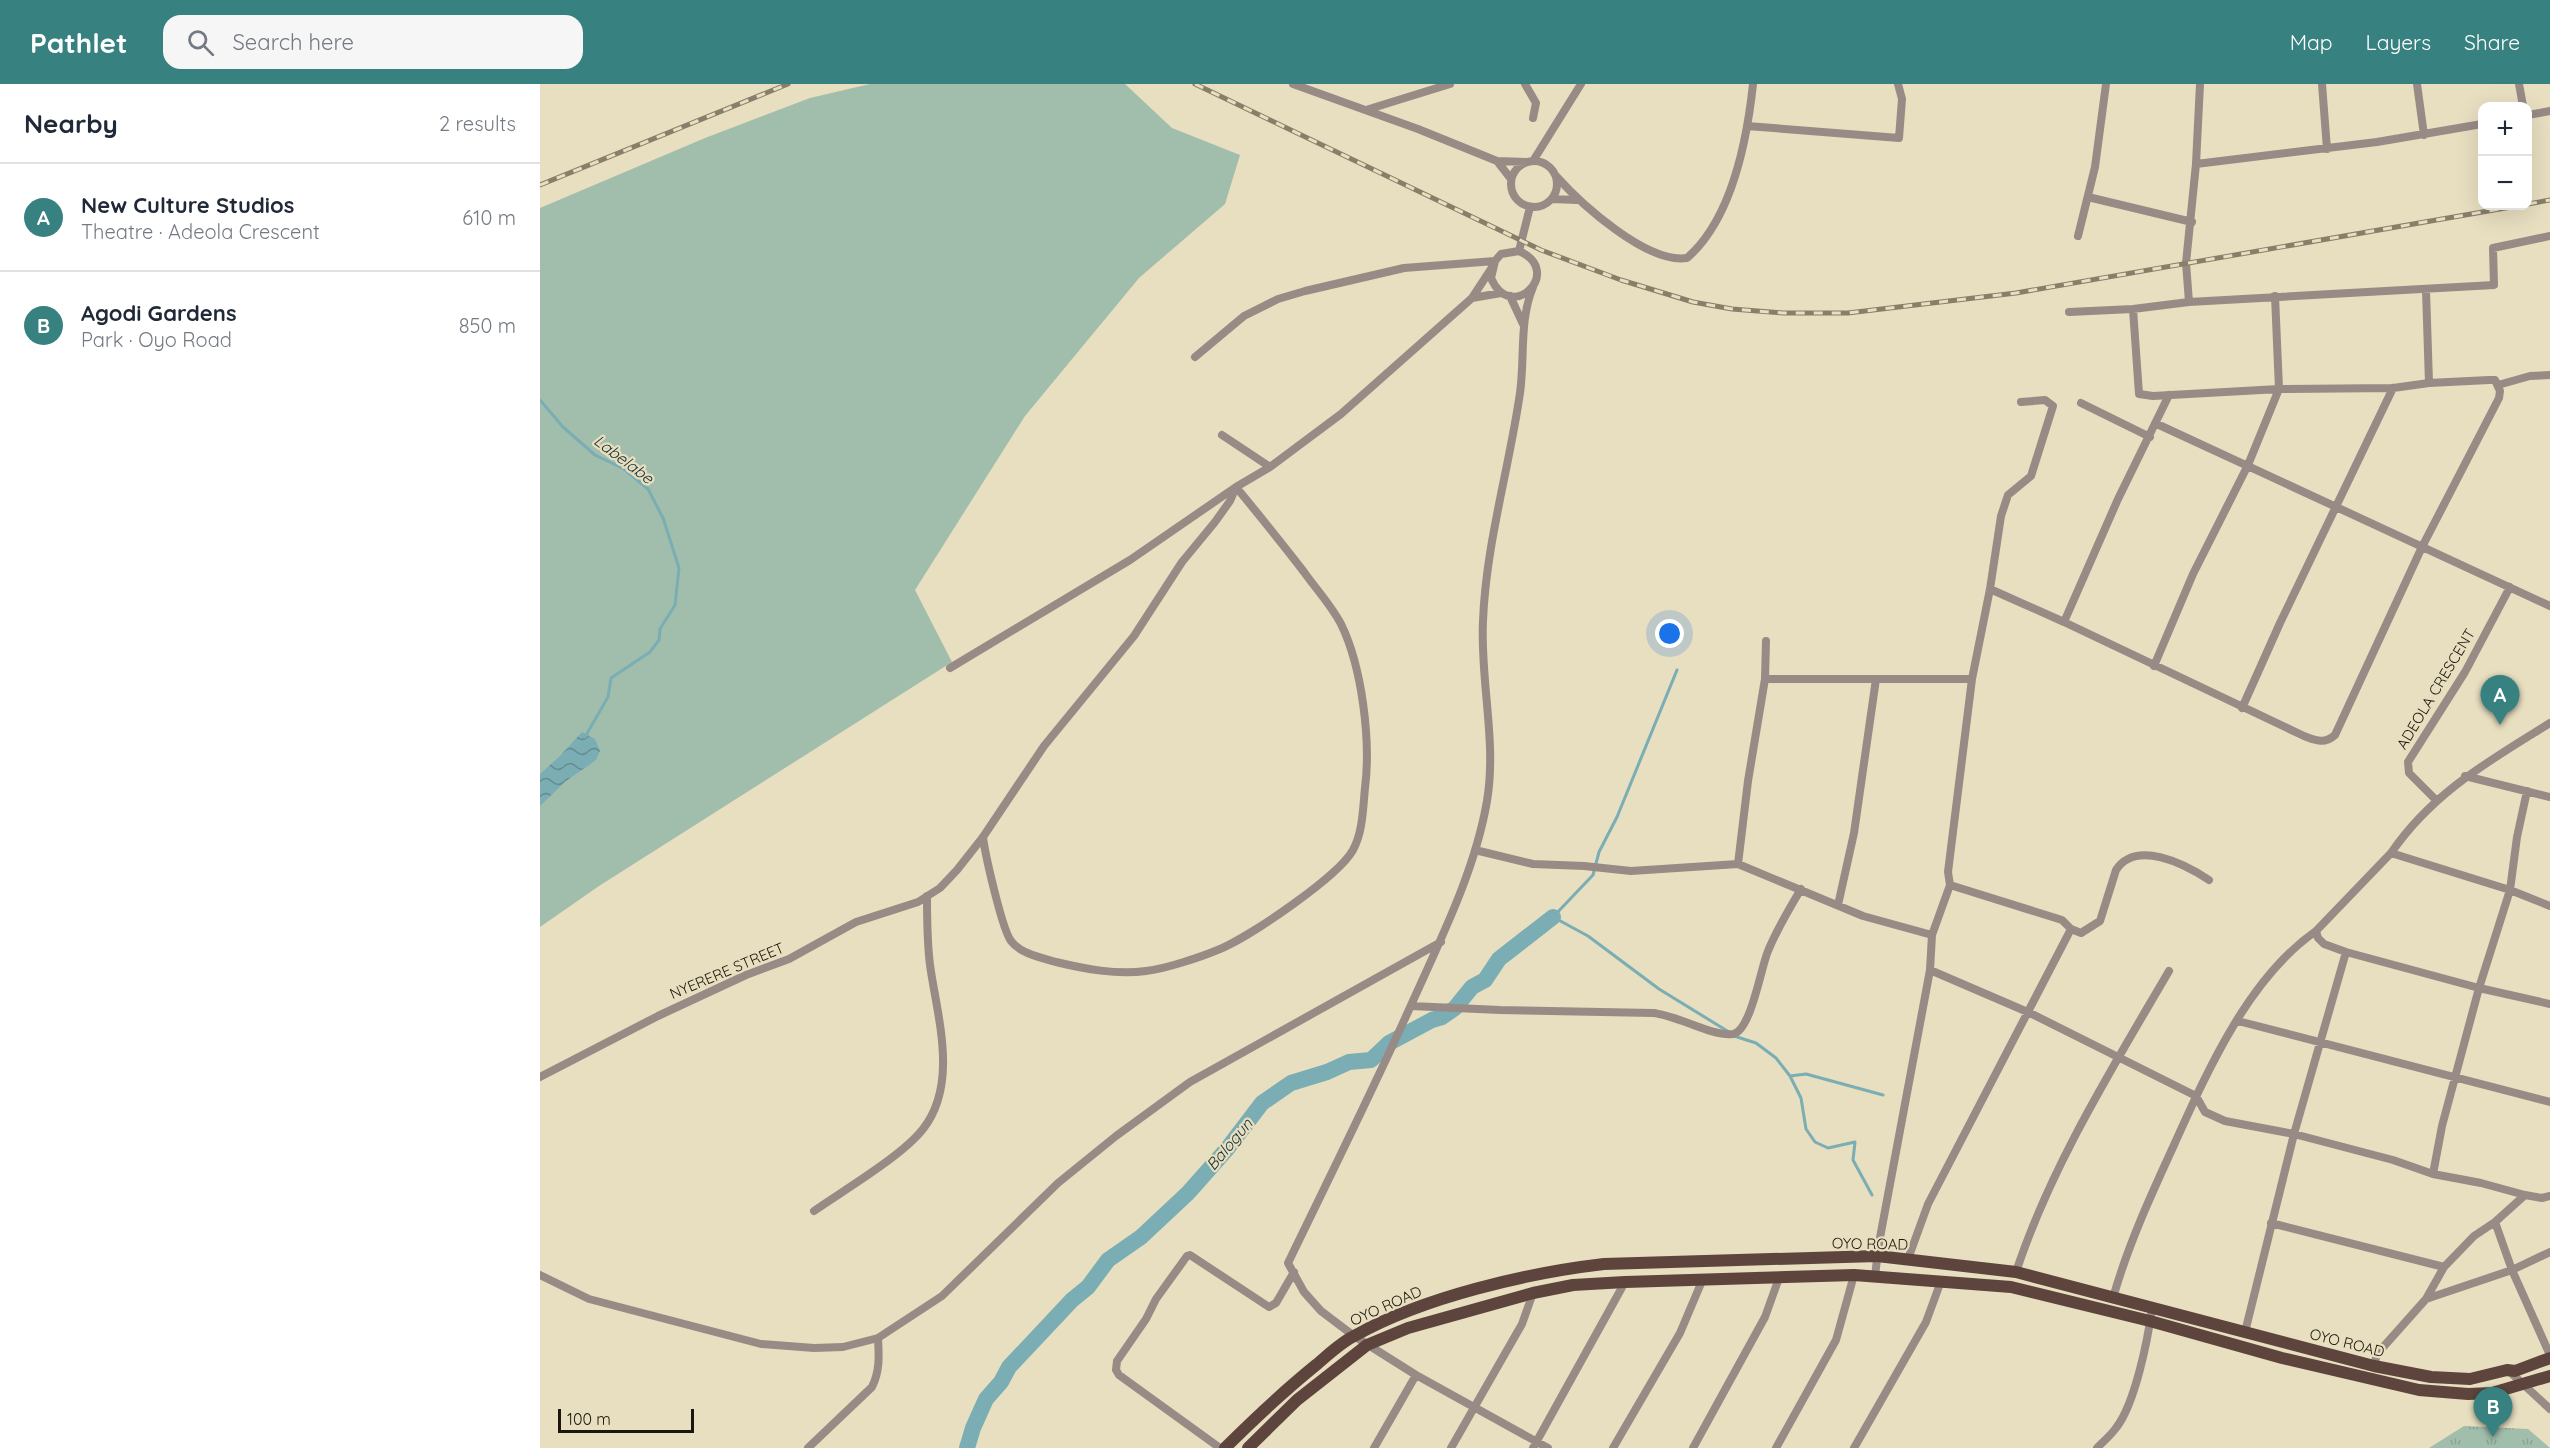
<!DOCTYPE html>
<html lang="en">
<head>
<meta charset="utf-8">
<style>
  :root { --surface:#fff; --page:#f6f6f7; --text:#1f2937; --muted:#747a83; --line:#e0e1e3; --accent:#388181 }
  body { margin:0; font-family:Quicksand,sans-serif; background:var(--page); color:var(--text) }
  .controls { position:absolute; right:18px; top:18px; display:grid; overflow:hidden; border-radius:12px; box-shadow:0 6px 24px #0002 }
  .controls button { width:54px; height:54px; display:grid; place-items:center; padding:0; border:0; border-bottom:2px solid var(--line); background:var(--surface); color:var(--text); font:30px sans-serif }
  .scale { position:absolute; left:18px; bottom:15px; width:136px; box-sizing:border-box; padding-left:6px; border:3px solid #1b170c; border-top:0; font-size:16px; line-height:21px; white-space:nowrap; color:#1b170c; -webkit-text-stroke:4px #e8dec0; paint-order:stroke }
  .you { position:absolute; left:1130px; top:550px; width:21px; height:21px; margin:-15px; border:4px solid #fff; border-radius:50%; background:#1a73e8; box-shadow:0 0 0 9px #1a73e833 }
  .badge { display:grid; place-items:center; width:39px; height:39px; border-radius:50%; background:var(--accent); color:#fff; font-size:20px; font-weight:700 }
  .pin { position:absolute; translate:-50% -50px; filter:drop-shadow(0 2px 3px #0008) }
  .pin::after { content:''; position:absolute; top:32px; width:21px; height:18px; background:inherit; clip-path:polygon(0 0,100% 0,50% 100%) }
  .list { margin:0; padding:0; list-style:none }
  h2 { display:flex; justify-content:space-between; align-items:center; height:78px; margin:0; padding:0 24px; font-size:26px }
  h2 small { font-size:20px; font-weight:400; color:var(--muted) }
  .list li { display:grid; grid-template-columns:39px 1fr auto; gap:18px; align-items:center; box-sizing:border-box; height:108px; padding:0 24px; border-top:2px solid var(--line) }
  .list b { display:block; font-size:22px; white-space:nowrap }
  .list p { margin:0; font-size:20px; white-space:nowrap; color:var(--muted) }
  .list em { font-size:20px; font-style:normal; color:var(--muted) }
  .icon { flex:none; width:33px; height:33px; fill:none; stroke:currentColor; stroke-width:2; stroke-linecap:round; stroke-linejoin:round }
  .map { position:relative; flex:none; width:2010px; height:1364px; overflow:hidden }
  header { display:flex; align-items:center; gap:36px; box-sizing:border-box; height:84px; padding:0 30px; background:var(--accent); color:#fff }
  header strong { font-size:28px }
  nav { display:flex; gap:33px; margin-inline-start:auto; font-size:21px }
  .search { width:420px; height:54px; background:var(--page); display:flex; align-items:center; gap:15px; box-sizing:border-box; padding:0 21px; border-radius:18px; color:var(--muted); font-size:22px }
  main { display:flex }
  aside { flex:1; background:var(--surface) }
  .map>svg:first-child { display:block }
</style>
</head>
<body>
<header>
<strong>Pathlet</strong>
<div class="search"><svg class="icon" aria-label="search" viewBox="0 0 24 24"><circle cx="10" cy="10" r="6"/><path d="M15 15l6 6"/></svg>Search here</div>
<nav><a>Map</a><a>Layers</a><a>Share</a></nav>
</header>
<main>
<aside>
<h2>Nearby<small>2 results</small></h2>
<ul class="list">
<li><span class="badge">A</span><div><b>New Culture Studios</b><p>Theatre · Adeola Crescent</p></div><em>610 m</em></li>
<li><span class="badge">B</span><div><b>Agodi Gardens</b><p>Park · Oyo Road</p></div><em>850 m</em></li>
</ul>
</aside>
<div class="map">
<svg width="2010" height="1364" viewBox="0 0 2010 1364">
  <defs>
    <pattern id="park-tufts" width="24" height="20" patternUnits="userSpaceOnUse" patternTransform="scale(1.5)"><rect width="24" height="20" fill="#a1bead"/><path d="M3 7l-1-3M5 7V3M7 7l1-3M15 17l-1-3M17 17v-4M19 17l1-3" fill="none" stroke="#8aa394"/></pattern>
    <pattern id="water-waves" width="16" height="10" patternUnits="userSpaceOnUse" patternTransform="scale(1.5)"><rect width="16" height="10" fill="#7aadb4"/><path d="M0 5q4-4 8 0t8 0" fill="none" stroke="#638c91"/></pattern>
  </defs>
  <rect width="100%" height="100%" fill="#e8dec0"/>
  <path fill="#a1bead" d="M330 0H585L632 44 700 71 685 120 599 194 485 332 375 506 412 578 59 802 0 843V124L165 54 270 14Z"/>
  <path fill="url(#park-tufts)" d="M1924 1342 1988 1345 2010 1364H1889Z"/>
  <path fill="url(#water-waves)" d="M42 648 55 655 60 667 56 676 26 697 0 722V690L21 671Z"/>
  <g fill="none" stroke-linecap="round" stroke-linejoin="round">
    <path stroke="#7aadb4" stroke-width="3" d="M0 316 23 343 55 371 84 385 108 405 123 434 139 484 135 521 120 545 119 556 110 568 71 594 68 613 45 653
      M1137 586 1077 733 1059 768 1053 791 1013 833 1048 852 1119 905 1189 948
      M1194 952 1216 959 1236 974 1250 992 1261 1014 1266 1045 1275 1058 1288 1064 1315 1058 1313 1076 1332 1111
      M1250 992 1266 990 1343 1011"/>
    <path stroke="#7aadb4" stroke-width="16" d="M427 1364 433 1344 446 1315 461 1298 469 1283 532 1216 548 1203 568 1176 601 1153 648 1109 687 1065 722 1019 751 999 787 988 809 978 831 976 849 959 892 936 902 933 915 924 932 903 945 896 959 875 1013 833"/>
    <path stroke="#988a85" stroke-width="8" d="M753 0 878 45 957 77 987 78
      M985 0 996 19 993 34
      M1782 0 1787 65
      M1877 0 1884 51
      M1979 0 1983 22
      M826 26 910 0
      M1988 31 2010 27
      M1207 42 1359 54 1362 15 1358 0
      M971 100a23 23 0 1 1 46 0a23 23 0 1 1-46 0Z
      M957 77 971 95
      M993 77 1041 0
      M1656 80 1837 58 1942 40
      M1016 92C1041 120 1107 180 1147 174 1192 135 1207 56 1213 0
      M1548 113 1652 138
      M1012 115 1037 116
      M1538 152 1555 83 1566 0
      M979 167 990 123
      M993 203C979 237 985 273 980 309 969 385 946 460 943 537 940 597 957 657 947 717 935 787 901 854 872 919 833 1006 790 1092 748 1179L764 1208 781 1227 814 1252 876 1291 1008 1364
      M1886 206 1889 299
      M970 212 983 240
      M932 214 961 209
      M1649 218 1646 179 1656 80 1660 0
      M1529 228 1593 225 1649 218 1954 201 1953 164 2010 152
      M655 273 704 232 738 215 765 207 864 184 955 177 961 170 979 167C1025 187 971 241 951 194L955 177
      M1958 301 1990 292 2010 291
      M1541 319 1610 353
      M1617 340 2010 522
      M682 351 730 383
      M1450 505 1524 538 1764 652C1775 656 1784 661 1795 651L1882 463 1959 314 1960 307 1955 296H1949L1889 299 1853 304 1739 305 1613 312 1599 310 1593 225
      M1524 538 1578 415 1629 311
      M1614 582 1653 490 1708 381 1739 305 1735 212
      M410 584 590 476 696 403C719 431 742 459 764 488 776 505 791 521 801 540 822 583 831 656 825 704 823 723 823 748 813 766 798 793 709 853 680 865 661 873 625 885 606 887 576 891 545 885 516 878 502 874 481 870 471 857 462 845 445 770 443 753
      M1225 595H1432
      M1702 624 1740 539 1853 304
      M2010 639C1949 677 1893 708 1851 769L1776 847 1778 854 1784 860 1806 868 1939 904 2010 920
      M1925 692 2010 713
      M1897 717 1869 689 1868 678 1925 588 1970 503
      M935 766 993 780 1044 782 1091 787 1198 780 1323 832 1392 851
      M1851 769 1970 806 2010 822
      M1198 780 1208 697 1225 595 1226 557
      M1410 801 1522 836 1531 845 1541 849 1560 837 1576 786C1596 755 1645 780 1669 796
      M1298 821 1314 749 1336 595
      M1390 886 1490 929 1656 1012 1665 1028 1685 1037 1754 1050 1853 1076 1893 1090 1941 1099 1985 1111
      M871 922 960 926 1113 929C1137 931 1172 953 1193 950 1211 947 1221 883 1228 867 1237 845 1249 825 1261 805
      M1698 937 2010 1018
      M0 993 118 932 206 891 249 875 316 838 378 818 400 804 417 786 443 753 504 662 594 552 642 478 675 438 690 417 696 403 730 383 801 330 932 214 951 185
      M1893 1090 1902 1042 1939 904 1970 806 1977 753 1987 707
      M274 1127C304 1106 362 1072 383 1045 419 999 397 932 390 881 387 857 387 836 387 812
      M1955 1138 1972 1186 2010 1271
      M1731 1139 1904 1183
      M1368 1175 1388 1120 1531 845
      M1476 1188C1511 1082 1573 983 1629 887
      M0 1191 49 1215 221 1260 274 1264 303 1263 338 1254 402 1212 518 1099 576 1052 650 998 901 858
      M1335 1192 1339 1159 1390 886 1392 851 1410 801 1408 788 1432 595 1450 505 1461 432 1468 411 1491 392 1513 322 1505 316 1481 318
      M1573 1214C1588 1161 1611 1111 1634 1061 1667 988 1708 894 1776 847
      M1886 1215 1972 1186 2010 1168
      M1705 1248 1754 1050 1806 868
      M1834 1282 1837 1270 1886 1215 1904 1183 1934 1152 1955 1138 1985 1111 2002 1114 2010 1112
      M1969 1287 2010 1325
      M268 1364 332 1303C340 1287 339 1272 338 1254
      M680 1364 579 1291 576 1286 577 1277 606 1235 616 1215 647 1172 650 1171 729 1223 736 1219 754 1188
      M834 1364 876 1291
      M911 1364 982 1240 993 1209
      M993 1364 1085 1198
      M1073 1364 1140 1249 1162 1197
      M1153 1364 1225 1233 1239 1194
      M1236 1364 1296 1256 1314 1191
      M1314 1364 1386 1238 1401 1197
      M1557 1364C1563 1358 1571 1351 1576 1344 1595 1320 1608 1255 1612 1224"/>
    <path stroke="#5d453d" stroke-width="12" d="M685 1364C714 1335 744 1307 776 1281 788 1271 801 1258 816 1251 884 1213 987 1189 1064 1180L1337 1172 1476 1188 1834 1282 1891 1293 1930 1295 1967 1286 1975 1287 2010 1274
      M708 1364 757 1316 827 1261 868 1244 993 1209 1033 1201 1085 1198 1314 1191 1471 1203 1610 1237 1742 1274 1879 1306 1928 1310 1952 1309 2010 1292"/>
    <defs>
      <path id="rail" d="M655 0 1001 166 1081 196 1153 218 1192 225 1243 229H1308L1476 209 1977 122
        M0 101 248 0
        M1988 120 2010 116"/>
    </defs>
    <use href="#rail" stroke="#877f6a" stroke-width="5"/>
    <use href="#rail" stroke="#e8dec0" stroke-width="3" stroke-dasharray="9" stroke-linecap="butt"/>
  </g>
  <g text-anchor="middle" stroke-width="4.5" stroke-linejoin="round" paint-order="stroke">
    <g font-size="15" fill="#1b170c" stroke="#e8dec0">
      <text transform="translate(1896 605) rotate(-59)" y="5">ADEOLA CRESCENT</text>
      <text transform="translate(187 887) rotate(-23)" y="5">NYERERE STREET</text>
      <text transform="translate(1330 1160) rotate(1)" y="5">OYO ROAD</text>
      <text transform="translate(846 1222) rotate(-24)" y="5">OYO ROAD</text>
      <text transform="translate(1807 1259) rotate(14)" y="5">OYO ROAD</text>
    </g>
    <g font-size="16" font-style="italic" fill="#132f32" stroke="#e8dec0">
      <text transform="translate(84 375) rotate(37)" y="6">Labelabe</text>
      <text transform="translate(689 1060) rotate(-50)" y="6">Balogun</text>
    </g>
  </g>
</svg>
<div class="controls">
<button>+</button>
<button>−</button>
</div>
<div class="scale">100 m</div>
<div class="you"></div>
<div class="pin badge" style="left:1960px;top:641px">A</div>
<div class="pin badge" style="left:1953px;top:1353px">B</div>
</div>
</main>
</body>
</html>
